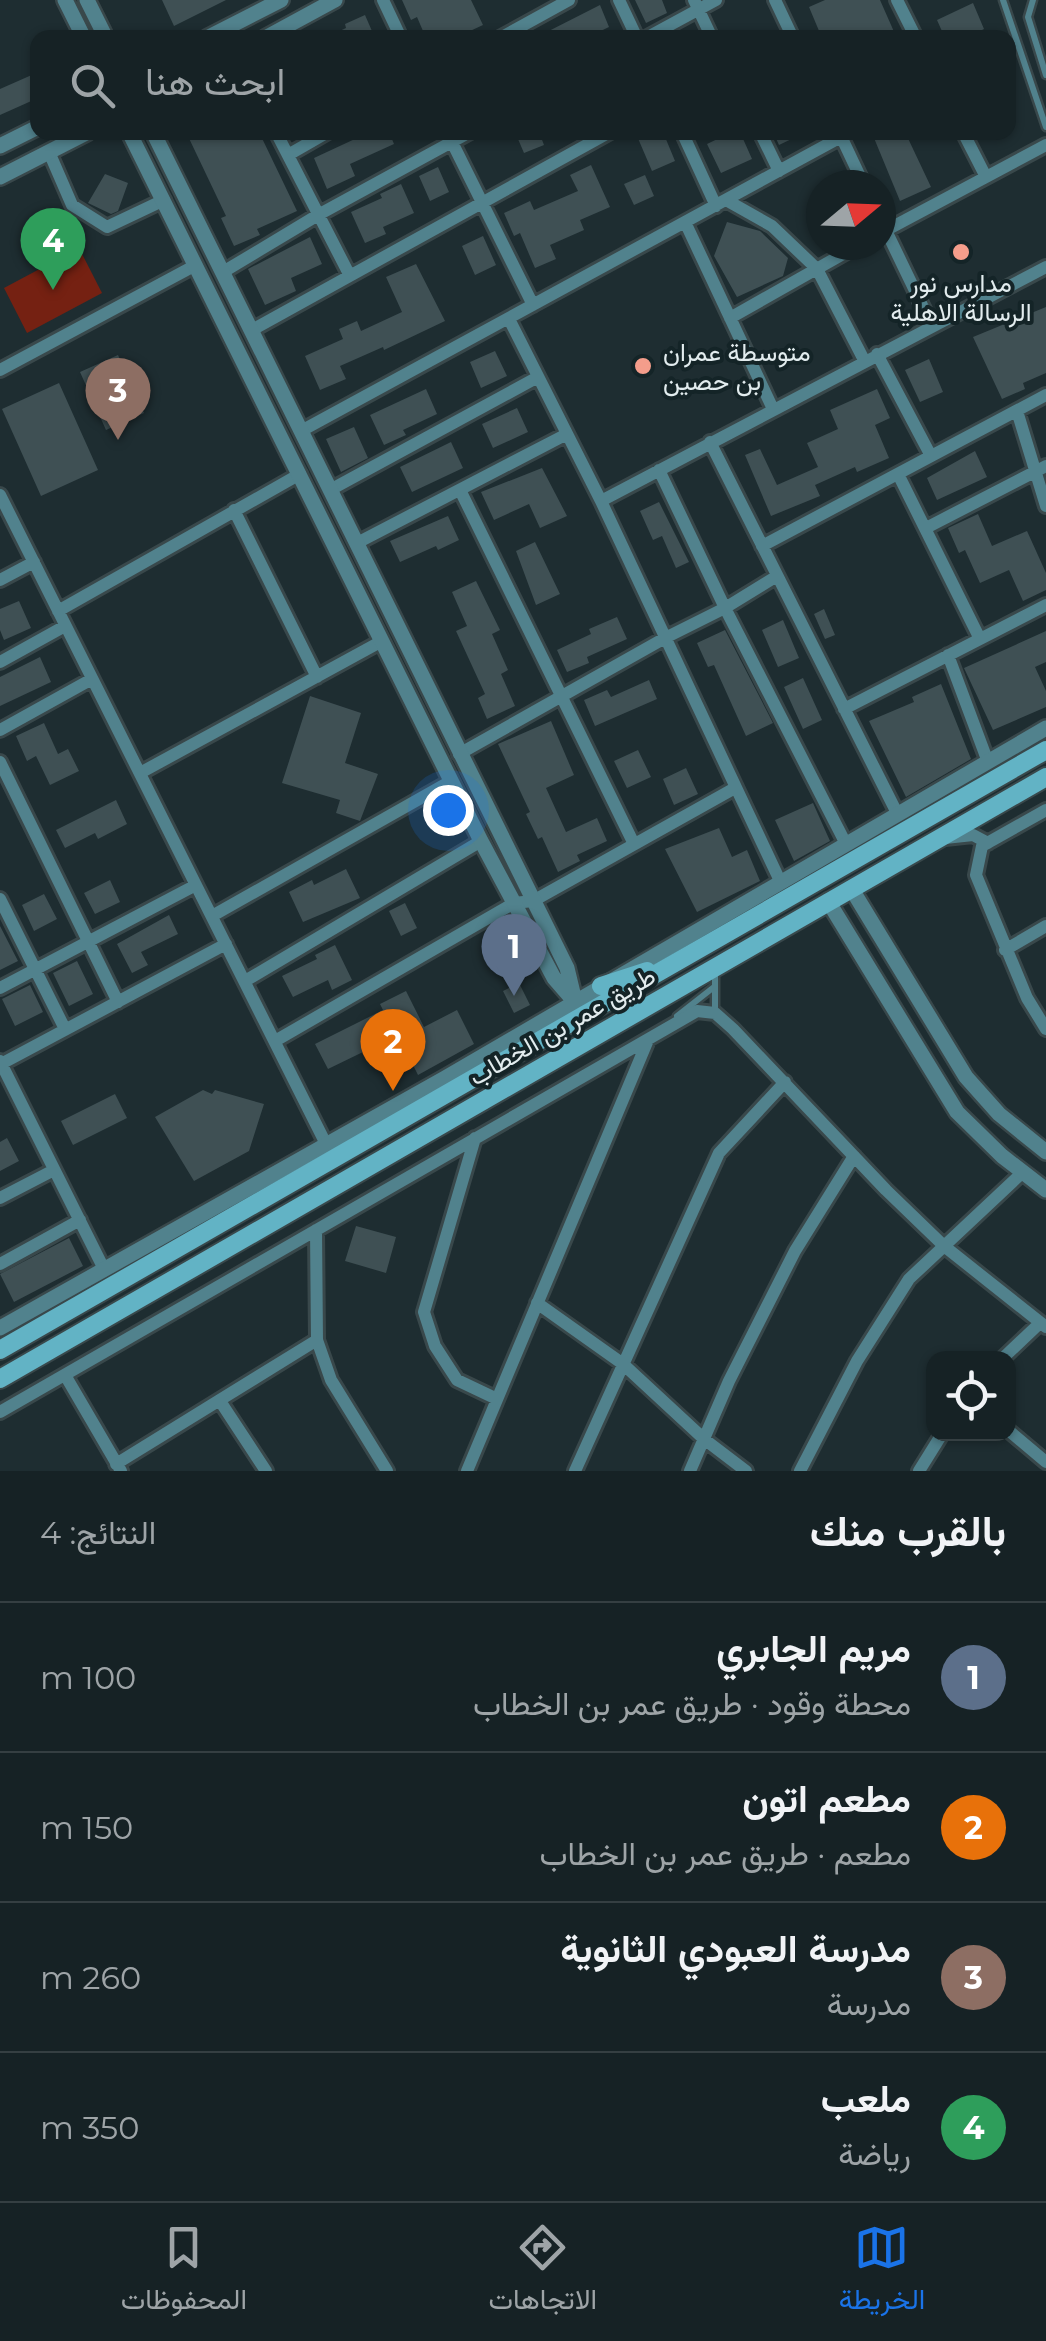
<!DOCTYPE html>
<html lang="ar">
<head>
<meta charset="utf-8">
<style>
  :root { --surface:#162225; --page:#232f32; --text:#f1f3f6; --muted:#9ea4a7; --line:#353f42; --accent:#1a73e8 }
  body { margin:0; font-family:Montserrat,Vazirmatn,sans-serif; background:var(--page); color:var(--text); direction:rtl }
  .controls { position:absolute; right:30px; bottom:30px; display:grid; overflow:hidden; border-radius:20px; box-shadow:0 2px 8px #0004 }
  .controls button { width:90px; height:90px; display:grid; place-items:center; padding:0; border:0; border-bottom:2px solid var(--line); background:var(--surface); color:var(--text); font:50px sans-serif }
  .compass { position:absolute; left:806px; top:170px; width:90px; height:90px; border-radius:50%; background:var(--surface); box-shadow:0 2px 8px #0004; rotate:71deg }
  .you { position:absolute; left:448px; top:810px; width:35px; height:35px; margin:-25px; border:8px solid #fff; border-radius:50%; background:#1a73e8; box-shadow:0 0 0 15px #1a73e833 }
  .badge { display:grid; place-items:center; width:65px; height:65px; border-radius:50%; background:var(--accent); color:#fff; font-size:32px; font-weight:700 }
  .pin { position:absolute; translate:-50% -82px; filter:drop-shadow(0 2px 5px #0008) }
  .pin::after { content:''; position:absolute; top:52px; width:35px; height:30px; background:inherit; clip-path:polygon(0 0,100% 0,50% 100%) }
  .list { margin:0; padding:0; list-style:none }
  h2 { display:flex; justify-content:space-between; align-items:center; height:130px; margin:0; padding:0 40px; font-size:42px }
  h2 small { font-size:32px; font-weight:400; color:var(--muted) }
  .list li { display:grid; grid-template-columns:65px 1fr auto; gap:30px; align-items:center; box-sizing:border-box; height:150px; padding:0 40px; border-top:2px solid var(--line) }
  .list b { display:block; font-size:38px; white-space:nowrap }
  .list p { margin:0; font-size:32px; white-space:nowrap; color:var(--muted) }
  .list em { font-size:32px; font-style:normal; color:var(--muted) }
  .icon { flex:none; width:55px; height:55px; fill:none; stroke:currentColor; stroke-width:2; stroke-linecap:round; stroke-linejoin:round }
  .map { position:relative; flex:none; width:1046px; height:1471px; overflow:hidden; direction:ltr }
  .search { position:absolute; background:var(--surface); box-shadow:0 2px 8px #0004; left:30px; right:30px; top:30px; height:110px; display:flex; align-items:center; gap:25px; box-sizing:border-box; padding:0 35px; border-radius:20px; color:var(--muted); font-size:38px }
  .sheet { height:730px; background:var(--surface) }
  nav { display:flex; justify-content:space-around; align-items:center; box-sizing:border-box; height:140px; border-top:2px solid var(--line); background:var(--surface); font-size:28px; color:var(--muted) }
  nav a { display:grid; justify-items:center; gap:5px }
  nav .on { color:var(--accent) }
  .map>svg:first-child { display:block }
</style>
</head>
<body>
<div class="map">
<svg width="1046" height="1471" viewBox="0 0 1046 1471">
  <rect width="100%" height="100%" fill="#1e2d31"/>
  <path fill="#752112" d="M79 248 102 293 27 333 4 288Z"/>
  <path fill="#3f5054" d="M162 0H226L174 26Z
    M402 0H471L483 25 455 38H426L417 17 411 20Z
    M635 0H662L667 13 646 23Z
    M825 0H880L895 34 886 38H822L809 7Z
    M973 3 984 29 966 38H945L937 20Z
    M600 5 609 27 586 38H535Z
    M365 15 375 38H325L346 28 345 24Z
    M34 74 38 98 0 115V89Z
    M186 132H259L297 211 257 229 260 235 234 246 221 218 226 216Z
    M354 132H389L394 144 350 164 355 176 327 189 314 158 357 138Z
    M515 132H539L544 145 524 153Z
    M646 132H663L675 161 652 171 637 136Z
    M732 132H740L752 159 721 173 707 144Z
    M773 132H806L779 145Z
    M885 132H905L931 187 900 201 874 138Z
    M591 165 610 207 580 220 584 230 550 245 556 259 535 268 520 233 514 236 504 213 530 201 534 210 578 191 570 175Z
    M438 167 449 192 430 201 419 176Z
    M105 174 128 183 118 211 111 214 88 203Z
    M645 175 654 196 634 205 624 184Z
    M401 184 414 213 383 227 386 234 365 243 351 212 382 198 380 194Z
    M727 222 760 231 788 258 783 276 737 297 714 256Z
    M483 236 496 265 475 275 462 246Z
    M310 237 322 264 291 278 296 291 265 305 248 269Z
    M416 264 445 321 384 350 383 347 340 366 346 379 320 390 305 356 343 339 339 329 357 321 361 331 402 312 386 277Z
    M1046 307V373L1023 383 1025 389 1002 399 973 337Z
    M495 351 507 376 481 388 470 362Z
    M118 355 144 413 106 430 80 372Z
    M929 359 943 392 920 402 905 370Z
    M59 383 98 470 41 496 2 409Z
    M426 389 437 414 403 430 406 435 384 445 370 415Z
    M877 389 890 418 875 425 889 458 857 472 855 467 815 485 820 496 771 516 745 455 760 449 777 485 818 467 807 443 838 429 830 410Z
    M517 408 528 432 493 448 482 424Z
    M354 427 368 458 341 472 326 439Z
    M451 442 463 468 412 492 400 467Z
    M975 451 987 477 937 500 927 478Z
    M542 468 567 516 540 528 529 504 494 520 481 492Z
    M659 502 689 562 676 568 662 536 653 540 640 511Z
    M978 514 992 546 1027 531 1046 573V590L1023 601 1009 570 980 583 965 550 959 553 948 528Z
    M448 516 459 540 438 550 436 546 400 562 390 541Z
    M535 542 560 594 536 605 516 551Z
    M476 581 500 630 492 634 508 670 501 674 515 706 487 719 478 698 485 694 456 631 467 626 452 592Z
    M19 601 31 628 4 640 0 630V609Z
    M824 609 835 635 825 639 814 614Z
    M617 617 627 639 587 657 589 663 567 672 557 650 591 634 589 629Z
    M783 620 799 658 778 667 762 630Z
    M725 630 773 723 746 736 714 665 708 667 697 643Z
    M1046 631V662L1035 667 1046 691V707L993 730 964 668Z
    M40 657 51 682 0 706V677Z
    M803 678 822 720 803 729 784 687Z
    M649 680 657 699 595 726 584 700 607 690 611 697Z
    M941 684 971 759 906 797 869 721 914 702 912 697Z
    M310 696 361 713 345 763 378 774 360 821 336 813 340 800 282 783Z
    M551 721 574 775 546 788 566 832 597 818 607 841 577 855 580 861 558 872 542 837 538 839 526 814 530 812 498 744Z
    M44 723 58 754 68 749 79 771 50 785 36 756 27 761 16 736Z
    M638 750 651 777 627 788 614 761Z
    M686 768 698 794 674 805 663 779Z
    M116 800 127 824 98 839 95 833 65 848 56 830Z
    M813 803 830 841 794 861 775 820Z
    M719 828 732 857 747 850 760 881 697 912 665 849Z
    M346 869 360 898 303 922 289 892 312 880 314 885Z
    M110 880 120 902 95 914 84 893Z
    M44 894 57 919 34 931 22 905Z
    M405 903 417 928 401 936 389 911Z
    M169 915 178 934 141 952 148 965 132 973 117 944Z
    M0 926 18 961 0 970Z
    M335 945 352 980 332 990 328 980 293 997 282 976 317 959 315 955Z
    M77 961 93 994 69 1006 53 973Z
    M519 983 530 1005 514 1013 503 991Z
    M30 985 43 1012 15 1026 2 999Z
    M406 991 424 1027 457 1010 474 1044 418 1075 398 1035 328 1069 315 1044 383 1010 380 1004Z
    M203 1090 212 1094 215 1090 264 1104 249 1151 194 1181 155 1117Z
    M115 1094 127 1118 73 1145 61 1121Z
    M7 1138 19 1161 0 1171V1142Z
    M356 1226 396 1237 386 1273 345 1261Z
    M69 1238 83 1266 14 1302 0 1274Z"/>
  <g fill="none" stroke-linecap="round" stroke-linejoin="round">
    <defs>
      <path id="service" d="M1003 0 1046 127
        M1033 0 1028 17 1046 75
        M715 969V1012
        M677 1016 714 987"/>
      <path id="minor" d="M383 0 401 38
        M619 0 637 38
        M694 0 712 38
        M775 0 793 38
        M897 0 916 38
        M500 38 569 0
        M646 38 716 0
        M276 132 349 274
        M447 132 533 305
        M682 132 716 206
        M760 132 779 171
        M839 132 864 185
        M963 132 986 177
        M49 152 72 205 107 227 164 200
        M288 155 328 132
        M726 200 772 226 817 269 864 360
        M881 220 931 324
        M685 222 773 409
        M881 233 1046 145
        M223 272 318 215 470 132
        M730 318 859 245
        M509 319 601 501 781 883
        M252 330 610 132
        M877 354 931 456
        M0 370 194 266
        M1017 411 1046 506
        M301 431 841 137
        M710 442 898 815
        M659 470 725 608 846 844
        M898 474 980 639
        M330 490 538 377
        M460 490 634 844
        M0 495 326 1144
        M601 501 1046 267
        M234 510 317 677
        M926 528 1046 466
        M357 543 567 434
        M762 546 1046 395
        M0 580 34 562
        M58 611 300 474
        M948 655 988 762
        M0 662 65 626
        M844 709 1046 605
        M0 730 92 679
        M459 754 665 638 725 608 777 576
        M0 762 118 1002
        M140 773 382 641
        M1046 810 982 846 976 875 1027 998 1046 1029
        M945 838 973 835 988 843
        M0 899 65 1029
        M212 916 451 781
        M1005 950 1046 926
        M245 981 481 841
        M0 988 196 885
        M275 1041 514 903 533 901 735 788
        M0 1061 104 1269
        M1 1064 226 944
        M475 1138 424 1312 435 1346 457 1380 497 1399
        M0 1198 54 1170
        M316 1230 317 1340 331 1380 387 1471
        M0 1264 80 1220
        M537 1303 623 1364 704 1439 746 1471
        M1003 1358 1040 1323
        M65 1375 121 1471
        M220 1401 266 1471
        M0 1412 697 1011 715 1013 733 1029 886 1190 944 1246 1046 1327
        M1008 1430 1046 1462
        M116 1464 317 1340
        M467 1471 648 1040
        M575 1471 719 1153 785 1082
        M690 1471 729 1381 795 1251 854 1156
        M800 1471 857 1361 909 1279 1023 1172
        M919 1471 942 1434"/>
      <path id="tertiary" d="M65 0 84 38
        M87 0 106 38
        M207 38 281 0
        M265 38 335 0
        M129 132 481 841 554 978 574 1001
        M153 132 567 968 574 997
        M0 146 38 127
        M0 177 88 132
        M851 888 966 1077 999 1114 1046 1152
        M828 901 957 1112 1002 1156 1046 1190
        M0 1328 445 1078 1046 728"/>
      <path id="secondary" d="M601 986 647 971
        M0 1350 1046 750
        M0 1379 1046 777"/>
    </defs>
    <use href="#service" stroke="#39484b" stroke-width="11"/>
    <use href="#minor" stroke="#39484b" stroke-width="18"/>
    <use href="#tertiary" stroke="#39484b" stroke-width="20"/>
    <use href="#secondary" stroke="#39484b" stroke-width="22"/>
    <use href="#service" stroke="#51828d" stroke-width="6"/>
    <use href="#minor" stroke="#51828d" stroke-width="12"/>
    <use href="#tertiary" stroke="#51828d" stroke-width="15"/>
    <use href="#secondary" stroke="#62b3c5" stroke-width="18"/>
  </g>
  <g fill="#f49d8b" stroke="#142427" stroke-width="4">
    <circle cx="961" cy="252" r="10"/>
    <circle cx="643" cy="366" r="10"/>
  </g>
  <g text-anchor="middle" stroke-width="8" stroke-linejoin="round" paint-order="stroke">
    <g font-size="25" fill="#e2ecee" stroke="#142427">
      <text x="961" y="292">مدارس نور<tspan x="961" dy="29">الرسالة الاهلية</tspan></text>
      <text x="663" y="361" text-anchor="start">متوسطة عمران<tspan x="663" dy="29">بن حصين</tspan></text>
    </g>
    <g font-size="25" fill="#e2ecee" stroke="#142427">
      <text transform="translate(562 1026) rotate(-30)" y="9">طريق عمر بن الخطاب</text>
    </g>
  </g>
</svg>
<div class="controls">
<button><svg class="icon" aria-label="locate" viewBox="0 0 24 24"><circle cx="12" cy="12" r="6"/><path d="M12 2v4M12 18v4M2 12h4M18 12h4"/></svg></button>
</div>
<svg class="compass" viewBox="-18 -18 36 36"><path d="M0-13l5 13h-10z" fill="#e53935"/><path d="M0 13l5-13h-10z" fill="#9ea4a7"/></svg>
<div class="you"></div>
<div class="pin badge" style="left:514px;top:996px;background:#5c6f8a">1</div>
<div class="pin badge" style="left:393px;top:1091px;background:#e8710a">2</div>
<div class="pin badge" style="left:118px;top:440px;background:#8d6e63">3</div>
<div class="pin badge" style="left:53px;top:290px;background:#2e9e5b">4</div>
<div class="search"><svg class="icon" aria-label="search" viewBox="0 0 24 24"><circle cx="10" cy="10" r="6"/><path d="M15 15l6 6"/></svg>ابحث هنا</div>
</div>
<section class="sheet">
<h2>بالقرب منك<small>النتائج: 4</small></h2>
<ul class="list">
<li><span class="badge" style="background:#5c6f8a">1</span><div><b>مريم الجابري</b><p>محطة وقود · طريق عمر بن الخطاب</p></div><em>100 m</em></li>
<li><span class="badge" style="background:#e8710a">2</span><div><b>مطعم اتون</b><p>مطعم · طريق عمر بن الخطاب</p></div><em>150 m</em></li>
<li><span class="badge" style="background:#8d6e63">3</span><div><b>مدرسة العبودي الثانوية</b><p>مدرسة</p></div><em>260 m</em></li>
<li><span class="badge" style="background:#2e9e5b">4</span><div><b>ملعب</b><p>رياضة</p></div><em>350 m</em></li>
</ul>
</section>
<nav>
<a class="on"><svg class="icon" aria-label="map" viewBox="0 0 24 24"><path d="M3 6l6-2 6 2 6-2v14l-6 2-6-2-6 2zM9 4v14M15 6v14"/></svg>الخريطة</a>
<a><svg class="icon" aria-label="directions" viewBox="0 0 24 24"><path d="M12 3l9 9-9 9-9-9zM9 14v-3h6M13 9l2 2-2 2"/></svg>الاتجاهات</a>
<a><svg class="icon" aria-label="saved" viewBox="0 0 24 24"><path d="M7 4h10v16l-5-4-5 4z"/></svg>المحفوظات</a>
</nav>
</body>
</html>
